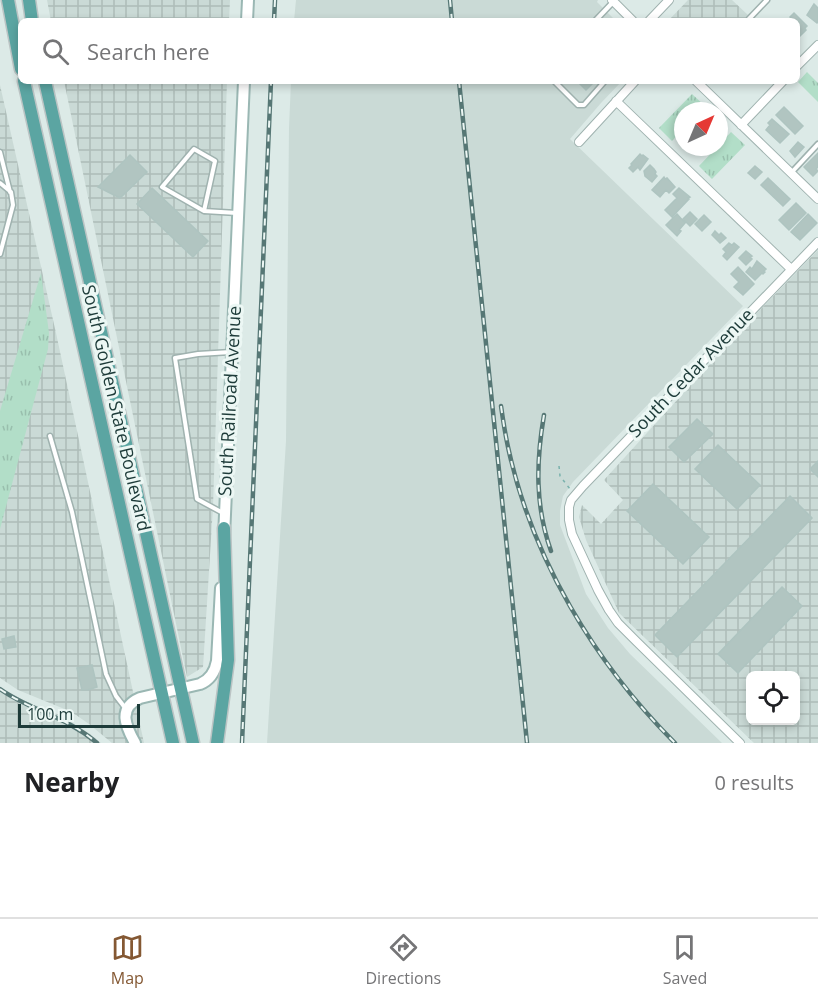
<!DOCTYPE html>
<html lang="en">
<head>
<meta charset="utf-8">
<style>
  :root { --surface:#fff; --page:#f2f2f2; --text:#202124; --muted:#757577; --line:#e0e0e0; --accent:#845833 }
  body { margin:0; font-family:"Open Sans",sans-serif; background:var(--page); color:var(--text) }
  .controls { position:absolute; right:18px; bottom:18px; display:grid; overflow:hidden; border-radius:9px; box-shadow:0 3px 9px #0003 }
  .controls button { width:54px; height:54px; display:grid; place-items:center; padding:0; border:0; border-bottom:2px solid var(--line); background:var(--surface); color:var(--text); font:30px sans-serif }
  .compass { position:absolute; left:674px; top:102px; width:54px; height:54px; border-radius:50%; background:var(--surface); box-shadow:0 3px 9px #0003; rotate:44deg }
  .scale { position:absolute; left:18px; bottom:15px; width:122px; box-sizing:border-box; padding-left:6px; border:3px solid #1d3b39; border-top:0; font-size:16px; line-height:21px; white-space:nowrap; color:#1d3b39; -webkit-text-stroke:4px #ecf7f4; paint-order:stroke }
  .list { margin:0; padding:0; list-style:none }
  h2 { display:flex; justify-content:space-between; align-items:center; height:78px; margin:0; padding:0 24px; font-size:26px }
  h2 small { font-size:20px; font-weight:400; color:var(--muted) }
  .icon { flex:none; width:33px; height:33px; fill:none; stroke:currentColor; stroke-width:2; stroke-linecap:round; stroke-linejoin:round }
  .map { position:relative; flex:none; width:818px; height:743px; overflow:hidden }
  .search { position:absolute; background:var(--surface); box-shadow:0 3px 9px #0003; left:18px; right:18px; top:18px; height:66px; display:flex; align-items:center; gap:15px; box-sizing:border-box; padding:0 21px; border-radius:9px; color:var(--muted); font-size:22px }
  .sheet { height:174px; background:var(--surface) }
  nav { display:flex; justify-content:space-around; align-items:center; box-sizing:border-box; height:84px; border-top:2px solid var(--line); background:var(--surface); font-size:16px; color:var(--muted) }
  nav a { display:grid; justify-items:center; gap:3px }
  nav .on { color:var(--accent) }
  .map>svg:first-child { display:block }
</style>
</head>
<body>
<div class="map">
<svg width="818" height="743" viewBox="0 0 818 743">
  <defs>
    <pattern id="industrial-grid" width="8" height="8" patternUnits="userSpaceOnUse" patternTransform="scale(1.5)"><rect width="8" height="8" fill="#cadad6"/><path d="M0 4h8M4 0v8" fill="none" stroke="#adbcb8"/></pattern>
    <pattern id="grass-tufts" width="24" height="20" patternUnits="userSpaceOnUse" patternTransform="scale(1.5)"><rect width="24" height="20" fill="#b2dec8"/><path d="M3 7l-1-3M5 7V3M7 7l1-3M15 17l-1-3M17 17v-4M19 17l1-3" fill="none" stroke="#99bfad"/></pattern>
  </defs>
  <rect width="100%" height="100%" fill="#dceae7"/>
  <path fill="#cadad6" d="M296 0H598L597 2 616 21H294Z
    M291 81H622L601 103 570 139 743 306 573 482 563 496 560 511V525L586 594 608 628 630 654 722 743H267L286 441 289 128Z"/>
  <path fill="url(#industrial-grid)" fill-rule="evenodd" d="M47 0H230L229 21H51Z
    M688 0H732L748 15 742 21H668Z
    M64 81H227L213 507 203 667 187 677Z
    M0 85 56 333 144 743H112L89 724 76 715 62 708 18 690 0 678Z
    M818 250V743H754L619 613 586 540 579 517 582 505 601 524 623 500 604 480 720 353 722 349ZM750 676H796V720H750Z
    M2 689 25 701 62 716 90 734 101 743H0V691Z"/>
  <path fill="url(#grass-tufts)" d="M807 72 818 83V102L798 82Z
    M692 94 705 106 701 111H683V129L672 141 659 128Z
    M731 132 745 145 712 179 699 166 717 147H719V145Z
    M41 273 49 333 48 349 0 529V411Z"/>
  <path fill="#b1c5c1" stroke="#aec4c0" stroke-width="1.5" d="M814 4 818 8V22L817 23 807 15Z
    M794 13 807 26 805 28 806 30 799 37 797 35V21H791L792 19 790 17Z
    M577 81H595L586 90Z
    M784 107 803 126 795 134 776 115Z
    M772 119 789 134 780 143 766 130 770 125 768 123Z
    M798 142 804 147 795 157 790 151Z
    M818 153V167L816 169 818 171 813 176 804 167Z
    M640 154 642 156 643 155 648 159 640 170 638 167 633 172 629 168 632 165 631 164Z
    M130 155 147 172 120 198 98 187Z
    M650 165 654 169 656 172 655 174 657 176 652 182 645 176 644 171Z
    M755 166 762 172 755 179 748 173Z
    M664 177 665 179 667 178 675 187 669 193 666 190 660 197 652 190Z
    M768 178 790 199 783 206 761 185Z
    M152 188 208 241 193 257 137 204Z
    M679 188 690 197 688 198 689 199 672 217 665 210 677 198 673 194Z
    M796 203 806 213 789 230 779 220Z
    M690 212 697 219 690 226 683 219Z
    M677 214 685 223 679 230 681 231 677 236 666 225Z
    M808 214 817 223 800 240 791 232Z
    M704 215 711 222 702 231 695 224Z
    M715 231 719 235 721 233 726 238 720 243 712 235Z
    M729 243 732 245 734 243 739 247 727 260 723 256 726 252 723 249Z
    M746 251 752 256 750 257 752 259 746 265 739 258Z
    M757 261 766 269 764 271 765 272 763 274 762 273 755 280 746 272 750 267 752 269Z
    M738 267 754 284 743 295 734 287 739 282 731 274Z
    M697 419 713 434 684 462 669 447Z
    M718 445 760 485 737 509 695 469Z
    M818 461V477L810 469Z
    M653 484 709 537 683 564 627 511Z
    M790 496 812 518 677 657 655 635Z
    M782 587 802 606 738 673 718 654Z
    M14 636 16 647 4 649 2 639Z
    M92 665 97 687 88 690H82L77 668Z"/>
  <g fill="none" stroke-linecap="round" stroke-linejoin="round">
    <defs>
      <path id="lane" d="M595 21 613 2
        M747 21 767 0
        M554 81 578 105H584L605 81
        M0 152 10 192
        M792 172 818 144
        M0 183 11 192 13 205 0 254
        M204 211 162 187 194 149 215 161 204 211 237 213
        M50 436 72 512 106 674 116 696 126 709
        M223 513 197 499 175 358 198 354 231 352"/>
      <path id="street" d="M612 0 633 21
        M649 21 669 0
        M797 66 818 45
        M696 81 818 199
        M616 101 791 269
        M741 125 783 81
        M579 142 635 81
        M740 743 637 642 618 623 609 610 598 590 572 534 569 520V507L571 500 583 486 818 242"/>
      <path id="secondary" d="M247 21 248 0
        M224 537 244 81
        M135 743C126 727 117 708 140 698L200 684C210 680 215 672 217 661L221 588"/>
      <path id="primary" d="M8 0 21 69
        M29 0 32 21
        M24 81 173 743
        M45 81 193 743
        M217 743 228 660 224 528"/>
    </defs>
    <use href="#lane" stroke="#9fb2af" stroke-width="7"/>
    <use href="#street" stroke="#9fb2af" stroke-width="10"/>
    <use href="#secondary" stroke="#9ab7b3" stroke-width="14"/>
    <use href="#primary" stroke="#bbc4c4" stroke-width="15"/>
    <path stroke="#79b1ac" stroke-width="1.5" stroke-dasharray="3 4.5" stroke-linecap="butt" d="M559 466 560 476 570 489"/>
    <use href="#lane" stroke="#fff" stroke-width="4"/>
    <use href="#street" stroke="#fff" stroke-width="8"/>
    <use href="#secondary" stroke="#fff" stroke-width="10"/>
    <use href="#primary" stroke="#5ba5a2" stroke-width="12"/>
    <defs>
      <path id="rail" d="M450 0 452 21
        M274 21 275 0
        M459 81 527 743
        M501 406C503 420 505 433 508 447 532 559 595 663 675 743
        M544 415C536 462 535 506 551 551
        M0 689C31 711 66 716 97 743
        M242 743 271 81"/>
    </defs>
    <use href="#rail" stroke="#567775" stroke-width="4.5"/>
    <use href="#rail" stroke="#ecf7f4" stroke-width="2" stroke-dasharray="7" stroke-linecap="butt"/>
  </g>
  <g text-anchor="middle" stroke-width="6" stroke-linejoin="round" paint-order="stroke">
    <g font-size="18" fill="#1d3b39" stroke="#ecf7f4">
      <text transform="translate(691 373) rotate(-46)" y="6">South Cedar Avenue</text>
      <text transform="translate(230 401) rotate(-87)" y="6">South Railroad Avenue</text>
      <text transform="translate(116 408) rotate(77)" y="6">South Golden State Boulevard</text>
    </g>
  </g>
</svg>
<div class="controls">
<button><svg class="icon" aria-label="locate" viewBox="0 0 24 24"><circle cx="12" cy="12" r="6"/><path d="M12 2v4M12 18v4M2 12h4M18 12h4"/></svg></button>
</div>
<svg class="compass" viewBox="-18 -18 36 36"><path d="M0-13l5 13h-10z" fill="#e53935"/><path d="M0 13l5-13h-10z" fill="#757577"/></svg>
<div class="scale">100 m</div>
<div class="search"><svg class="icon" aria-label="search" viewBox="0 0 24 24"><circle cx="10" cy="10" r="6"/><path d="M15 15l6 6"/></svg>Search here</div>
</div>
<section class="sheet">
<h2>Nearby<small>0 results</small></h2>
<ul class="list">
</ul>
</section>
<nav>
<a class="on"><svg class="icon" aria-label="map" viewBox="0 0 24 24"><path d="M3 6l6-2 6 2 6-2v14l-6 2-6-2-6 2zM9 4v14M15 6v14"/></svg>Map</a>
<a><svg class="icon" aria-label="directions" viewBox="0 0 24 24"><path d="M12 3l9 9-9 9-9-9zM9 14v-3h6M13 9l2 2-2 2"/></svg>Directions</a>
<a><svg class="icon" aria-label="saved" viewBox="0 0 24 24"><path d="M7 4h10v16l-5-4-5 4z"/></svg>Saved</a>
</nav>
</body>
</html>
